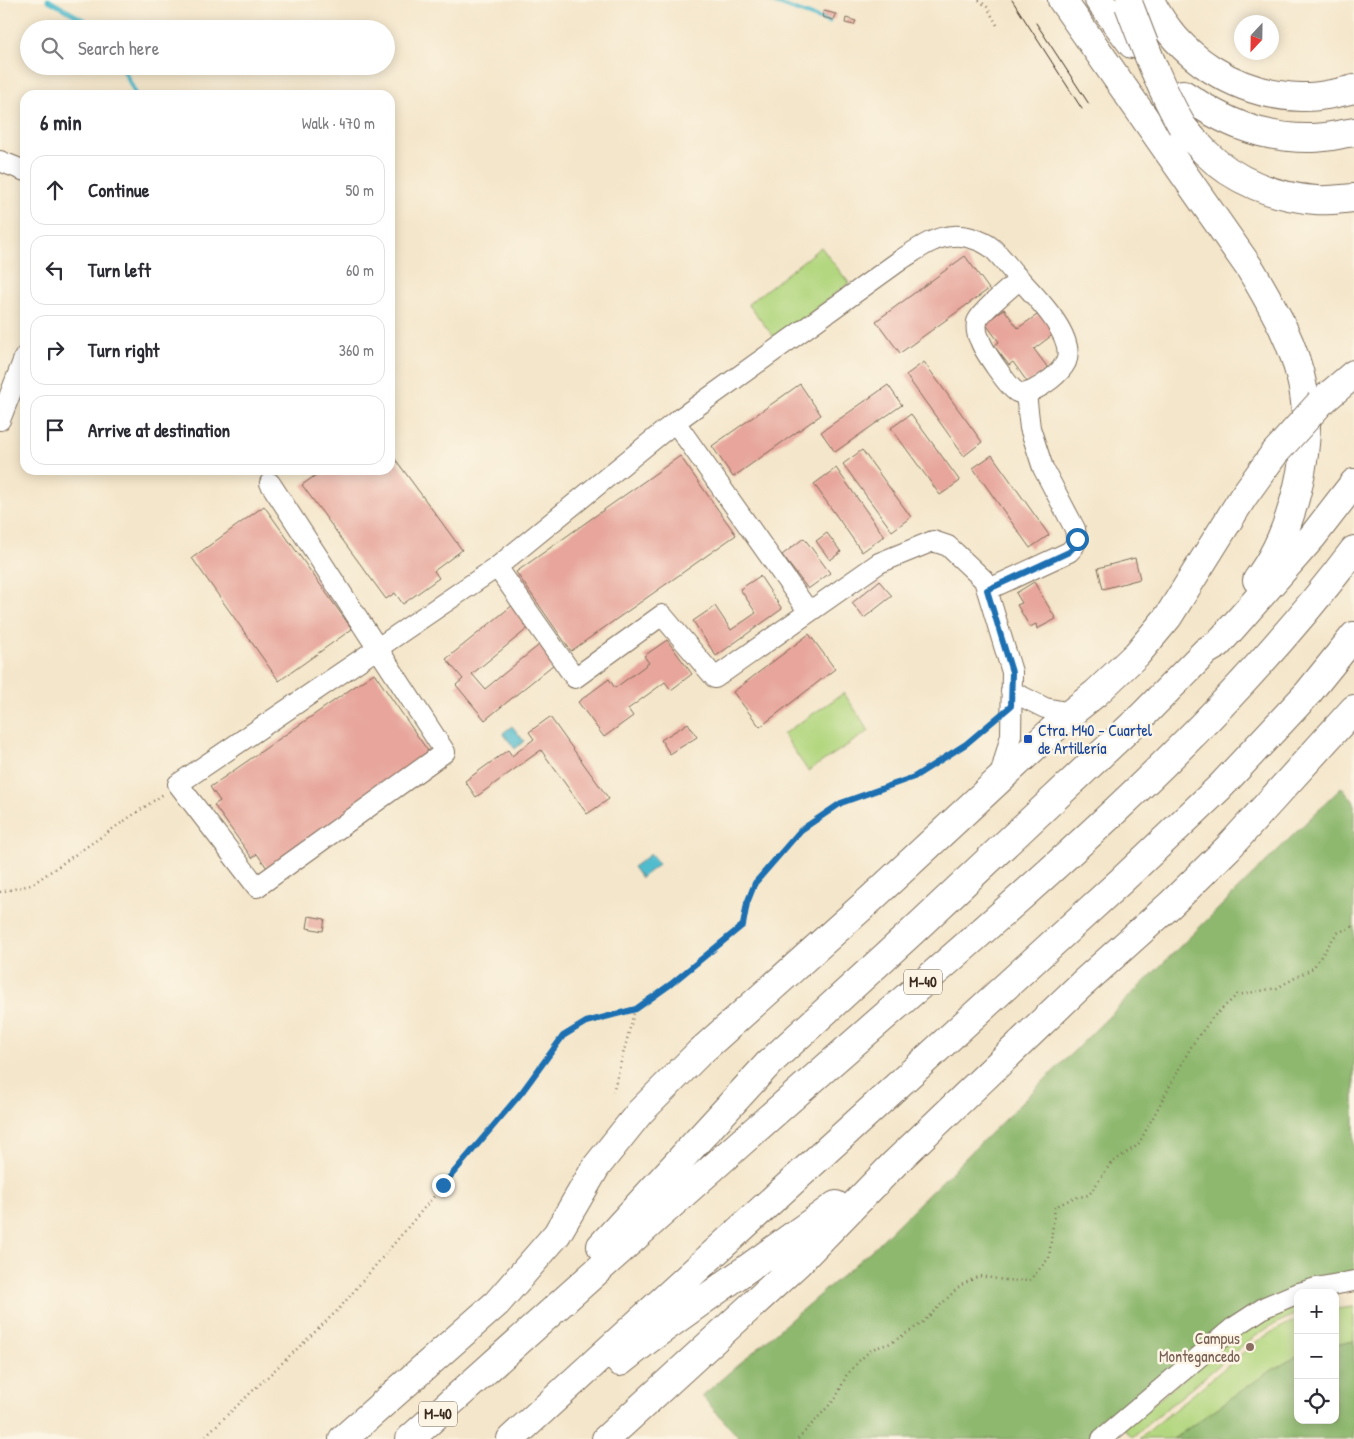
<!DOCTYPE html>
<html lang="en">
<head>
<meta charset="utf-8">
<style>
  :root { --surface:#fff; --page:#f2f2f3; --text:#2b2b33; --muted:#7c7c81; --line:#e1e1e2 }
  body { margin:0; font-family:"Patrick Hand",sans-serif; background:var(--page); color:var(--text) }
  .controls { position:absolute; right:15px; bottom:15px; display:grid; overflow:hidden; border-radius:10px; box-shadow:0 2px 12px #0003 }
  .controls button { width:45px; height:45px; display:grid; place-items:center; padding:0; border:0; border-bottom:1px solid var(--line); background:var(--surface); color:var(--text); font:25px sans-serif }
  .compass { position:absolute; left:1234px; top:15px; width:45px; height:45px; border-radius:50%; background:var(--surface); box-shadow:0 2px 12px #0003; rotate:202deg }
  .stop { position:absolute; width:15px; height:15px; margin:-11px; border:4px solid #1f6fb2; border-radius:50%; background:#fff }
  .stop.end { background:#1f6fb2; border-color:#fff; box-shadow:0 1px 5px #0008 }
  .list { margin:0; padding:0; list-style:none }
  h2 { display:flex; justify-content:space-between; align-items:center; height:65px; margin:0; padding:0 20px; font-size:21px }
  h2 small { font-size:16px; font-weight:400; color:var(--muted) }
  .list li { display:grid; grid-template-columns:32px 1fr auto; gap:15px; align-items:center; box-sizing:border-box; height:70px; margin:0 10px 10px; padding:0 10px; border:1px solid var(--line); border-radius:15px }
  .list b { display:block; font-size:19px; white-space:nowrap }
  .list em { font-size:16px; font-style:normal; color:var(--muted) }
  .icon { flex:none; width:28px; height:28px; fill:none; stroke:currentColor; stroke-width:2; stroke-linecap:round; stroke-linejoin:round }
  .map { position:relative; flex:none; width:1354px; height:1439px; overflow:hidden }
  .search { position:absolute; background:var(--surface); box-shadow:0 2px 12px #0003; left:20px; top:20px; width:375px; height:55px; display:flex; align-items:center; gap:12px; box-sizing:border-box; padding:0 18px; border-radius:28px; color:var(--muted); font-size:19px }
  .panel { position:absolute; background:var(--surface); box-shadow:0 2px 12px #0003; left:20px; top:90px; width:375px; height:385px; border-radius:15px }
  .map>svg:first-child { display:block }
</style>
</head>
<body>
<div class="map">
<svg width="1354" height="1439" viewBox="0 0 1354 1439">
  <rect width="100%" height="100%" fill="#fcf5e5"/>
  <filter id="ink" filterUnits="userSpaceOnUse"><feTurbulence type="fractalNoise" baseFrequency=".02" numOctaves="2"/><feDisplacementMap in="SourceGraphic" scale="10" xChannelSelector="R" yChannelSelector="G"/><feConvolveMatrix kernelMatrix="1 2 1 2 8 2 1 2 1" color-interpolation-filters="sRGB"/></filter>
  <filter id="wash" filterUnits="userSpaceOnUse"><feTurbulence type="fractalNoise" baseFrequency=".0096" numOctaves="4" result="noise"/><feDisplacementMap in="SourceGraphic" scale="20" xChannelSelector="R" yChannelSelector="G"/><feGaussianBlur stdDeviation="1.12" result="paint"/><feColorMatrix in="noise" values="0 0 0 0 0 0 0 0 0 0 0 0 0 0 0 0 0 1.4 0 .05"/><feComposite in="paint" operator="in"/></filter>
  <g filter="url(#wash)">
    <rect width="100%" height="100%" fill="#f4e6ca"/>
    <path fill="#b3d780" stroke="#77804f" d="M821 247 849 283 776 340 748 304Z
      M844 693 869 731 808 771 783 734Z
      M1298 1301V1313L1269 1327 1247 1342 1132 1437 1124 1428 1247 1327Z
      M1354 1307V1341L1335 1345V1309Z
      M1298 1319V1356L1267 1373 1173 1439H1139L1256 1342 1272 1332Z"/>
    <path fill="#8eb86e" stroke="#647146" d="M1342 787 1354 802V1274L1318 1280 1170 1375 1088 1439H740L702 1396 875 1247Z
      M1354 1341V1439H1173L1267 1373 1298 1356V1420H1335V1345Z"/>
    <path fill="#51bccd" stroke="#467376" d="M512 726 524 741 515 749 503 733Z
      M651 854 659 864 641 878 633 867Z"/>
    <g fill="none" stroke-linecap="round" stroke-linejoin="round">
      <path stroke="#51bccd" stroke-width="4.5" d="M48 0 100 29
        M767 0 829 22
        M122 66 136 95"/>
    </g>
    <g id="blocks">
      <path fill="#e7a59b" d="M824 11 836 14 834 20 822 17Z
        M846 18 856 21 854 25 845 23Z
        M965 256 989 289 900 353 876 321Z
        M1004 309 1018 328 1040 313 1055 333 1034 349 1048 368 1028 383 1013 362 1009 365 994 346 999 342 985 323Z
        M924 362 982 442 964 456 906 375Z
        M800 384 821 415 733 477 712 446Z
        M888 385 902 405 835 452 821 432Z
        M911 414 960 481 940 495 891 428Z
        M862 450 911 517 892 531 843 464Z
        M390 452 462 550 434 571 439 578 403 604 395 593 386 599 302 485 323 470H390Z
        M992 455 1049 535 1030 548 973 468Z
        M680 456 736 535 571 651 516 572Z
        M836 468 884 536 862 552 814 484Z
        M264 506 352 629 279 681 192 558Z
        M827 533 841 552 830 560 816 541Z
        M804 538 830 573 808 589 782 555Z
        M1135 558 1140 579 1103 589 1098 568Z
        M760 576 782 609 716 656 693 621 715 606 731 630 756 613 740 589Z
        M879 581 892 596 864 618 852 603Z
        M1034 582 1056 619 1037 629 1036 624 1030 627 1017 605 1022 603 1016 593Z
        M514 604 532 625 472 674 485 689 544 641 559 660 485 720 456 685 463 679 446 659Z
        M809 634 835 669 760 727 733 692Z
        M667 640 692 674 671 690 665 682 628 709 633 716 604 737 578 702 609 679 615 688 649 663 644 656Z
        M374 673 430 754 267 868 257 854 252 858 214 805 220 801 210 787Z
        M550 717 609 799 587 814 541 750 476 797 465 781 508 750 512 756 534 739 529 732Z
        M688 723 697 737 670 754 661 740Z
        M309 916 325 919 323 931 307 928Z"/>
    </g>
  </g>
  <g filter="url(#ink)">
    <use href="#blocks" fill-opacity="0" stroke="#7c6c5a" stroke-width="1"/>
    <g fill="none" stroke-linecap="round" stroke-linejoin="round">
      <defs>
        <path id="minor" d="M0 161 25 171
          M0 420 25 356
          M675 422 809 612
          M270 483 445 752 257 887 178 784 497 567 675 422 902 259C918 249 933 237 953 236 965 235 982 240 992 248 1000 255 1007 265 1014 273 1030 291 1077 335 1066 362 1060 374 1043 386 1032 391 1027 393 1022 395 1017 392 1009 388 983 350 980 340 977 335 976 328 977 322 979 313 1011 287 1020 279
          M497 567 575 678 662 615 715 678 879 563 933 541 948 546 984 580 1012 672 1011 735 999 780
          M987 590 1069 552C1077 545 1077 540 1075 529L1043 468 1030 428 1026 394
          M1011 691 1045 708 1071 713
          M1299 1293 1316 1288 1354 1281
          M1102 1439 1233 1328 1265 1307 1298 1293"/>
        <path id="highway" d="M1062 0 1251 270C1273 307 1295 345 1303 388 1314 446 1293 533 1257 580
          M1099 0 1132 44
          M1150 0C1178 58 1237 95 1301 97 1318 98 1337 93 1354 89
          M1183 94C1224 122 1261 139 1312 138 1326 138 1340 134 1354 132
          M1182 126C1189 135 1197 144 1205 152 1234 181 1275 197 1316 200 1328 201 1342 199 1354 198
          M1320 403 1354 374
          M601 1246 769 1063 912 932 1142 716 1206 651 1218 644 1313 536 1354 483
          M620 1362 649 1339 836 1205
          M343 1439 497 1303 557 1234 596 1167 640 1112 699 1053 872 898 1071 713 1096 693 1137 654 1168 617 1243 497 1274 454
          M410 1439C557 1307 704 1174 853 1044 1029 890 1212 738 1354 550
          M511 1439 1121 881 1220 787 1308 693 1354 636
          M606 1439 797 1264 895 1163 1082 984 1171 904 1228 848 1354 709"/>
      </defs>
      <use href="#minor" stroke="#7c6c5a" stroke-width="22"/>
      <use href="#highway" stroke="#7c6c5a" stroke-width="30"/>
      <path stroke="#7c6c5a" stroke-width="2.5" stroke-dasharray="1 4" stroke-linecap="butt" d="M979 0 987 7 997 25
        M839 3V0
        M0 892 31 885 165 793
        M613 1092 635 1009 671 984 743 925 747 903 755 883 801 830 841 803 914 777 966 744 995 720
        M202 1439 338 1310 522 1092 563 1036 586 1022 635 1009
        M798 1439 836 1398 846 1376 859 1361 872 1349 891 1343 921 1324 961 1285 979 1276 1004 1280 1029 1281 1049 1258 1055 1207 1073 1198 1089 1195 1111 1163 1138 1145 1192 1045 1213 1017 1237 995 1277 988 1313 968 1337 933 1354 926"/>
      <use href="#minor" stroke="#fff" stroke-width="20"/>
      <use href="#highway" stroke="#fff" stroke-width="28"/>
      <path stroke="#3b2a1e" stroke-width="1" d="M1012 0 1082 109
        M1036 23 1089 104"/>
      <defs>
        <path id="highway-bridge" d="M1129 5C1145 47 1160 88 1182 126
          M1274 454 1320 403"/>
      </defs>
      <use href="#highway-bridge" stroke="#7c6c5a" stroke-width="30" stroke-linecap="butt"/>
      <use href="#highway-bridge" stroke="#fff" stroke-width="28"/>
    </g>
  </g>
  <g fill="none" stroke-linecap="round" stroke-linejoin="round" filter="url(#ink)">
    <path stroke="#1f6fb2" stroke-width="6" d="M443 1185 522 1092 563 1036 586 1022 636 1009 671 984 743 925 747 903 755 883 801 830 841 803 914 777 966 744 1011 706 1012 672 987 590 1069 552 1075 546 1077 539"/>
  </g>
  <rect fill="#1a4fb4" stroke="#fcf5e5" stroke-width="2" x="1023" y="734" width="10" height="10" rx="2.5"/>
  <circle fill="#8d6e63" stroke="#fcf5e5" stroke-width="2" cx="1250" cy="1347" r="5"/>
  <g text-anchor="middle" stroke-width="5" stroke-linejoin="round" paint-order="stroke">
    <g fill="#fcf5e5" stroke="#75675a" stroke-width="1">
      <rect x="904" y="969.5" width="38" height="25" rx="4"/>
      <rect x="419" y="1401.5" width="38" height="25" rx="4"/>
    </g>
    <g font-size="15" font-weight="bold" fill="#3b2a1e">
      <text x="923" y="987">M-40</text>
      <text x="438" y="1419">M-40</text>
    </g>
    <g font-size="16" fill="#164399" stroke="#fcf5e5" text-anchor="start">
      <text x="1038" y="736">Ctra. M40 - Cuartel<tspan x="1038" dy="18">de Artillería</tspan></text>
    </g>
    <g font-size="16" fill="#785e54" stroke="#fcf5e5" text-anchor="end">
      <text x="1240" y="1344">Campus<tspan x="1240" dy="18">Montegancedo</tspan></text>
    </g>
  </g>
</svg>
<div class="controls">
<button>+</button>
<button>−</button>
<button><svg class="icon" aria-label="locate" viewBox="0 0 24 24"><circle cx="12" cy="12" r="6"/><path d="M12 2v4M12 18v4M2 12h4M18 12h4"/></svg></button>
</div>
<svg class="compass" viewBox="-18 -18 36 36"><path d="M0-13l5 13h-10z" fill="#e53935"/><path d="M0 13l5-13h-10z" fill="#7c7c81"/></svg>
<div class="stop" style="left:1077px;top:539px"></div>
<div class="stop end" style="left:443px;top:1185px"></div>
<div class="search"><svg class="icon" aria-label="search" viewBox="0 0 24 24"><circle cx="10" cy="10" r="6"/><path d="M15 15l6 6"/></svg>Search here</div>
<section class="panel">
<h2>6 min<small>Walk · 470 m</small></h2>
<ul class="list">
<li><svg class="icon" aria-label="ahead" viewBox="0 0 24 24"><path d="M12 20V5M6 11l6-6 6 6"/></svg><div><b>Continue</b></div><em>50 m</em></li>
<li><svg class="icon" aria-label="left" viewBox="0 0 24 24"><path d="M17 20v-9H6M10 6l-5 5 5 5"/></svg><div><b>Turn left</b></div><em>60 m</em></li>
<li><svg class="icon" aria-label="right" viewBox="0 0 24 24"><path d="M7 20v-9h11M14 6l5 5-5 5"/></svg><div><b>Turn right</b></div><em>360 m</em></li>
<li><svg class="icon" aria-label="arrive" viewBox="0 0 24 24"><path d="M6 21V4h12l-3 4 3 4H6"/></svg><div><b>Arrive at destination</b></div></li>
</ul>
</section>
</div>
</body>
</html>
